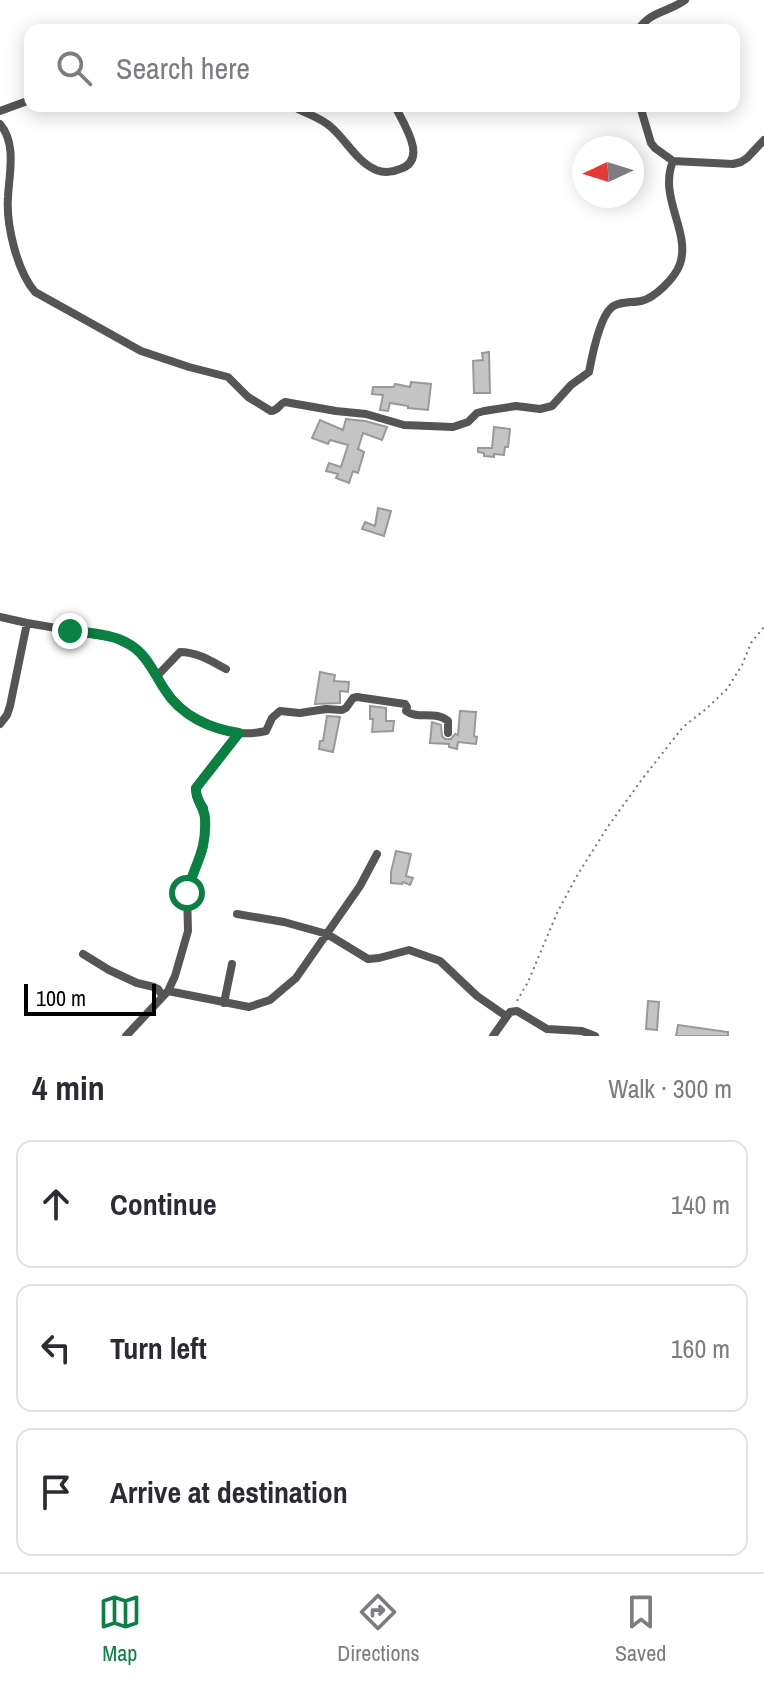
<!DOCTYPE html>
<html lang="en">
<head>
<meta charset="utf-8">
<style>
  :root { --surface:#fff; --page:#f7f7f7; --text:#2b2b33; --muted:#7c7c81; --line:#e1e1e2; --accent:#0b8043 }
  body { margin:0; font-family:"Archivo Narrow",sans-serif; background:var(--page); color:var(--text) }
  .compass { position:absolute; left:572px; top:136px; width:72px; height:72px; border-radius:50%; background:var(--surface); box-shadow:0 4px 20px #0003; rotate:266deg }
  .scale { position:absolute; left:24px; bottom:20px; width:132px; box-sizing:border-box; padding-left:8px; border:4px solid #000; border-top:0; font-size:22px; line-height:28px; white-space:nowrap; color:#000; -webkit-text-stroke:6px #fff; paint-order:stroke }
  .stop { position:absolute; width:24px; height:24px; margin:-18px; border:6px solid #0b8043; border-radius:50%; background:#fff }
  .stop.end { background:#0b8043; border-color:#fff; box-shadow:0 2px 8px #0008 }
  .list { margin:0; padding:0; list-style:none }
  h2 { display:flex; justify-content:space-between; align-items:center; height:104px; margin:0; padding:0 32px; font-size:34px }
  h2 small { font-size:26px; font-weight:400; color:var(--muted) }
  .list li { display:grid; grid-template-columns:52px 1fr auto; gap:24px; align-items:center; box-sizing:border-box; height:128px; margin:0 16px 16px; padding:0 16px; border:2px solid var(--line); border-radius:16px }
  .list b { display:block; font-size:30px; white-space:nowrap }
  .list em { font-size:26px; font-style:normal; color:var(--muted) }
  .icon { flex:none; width:44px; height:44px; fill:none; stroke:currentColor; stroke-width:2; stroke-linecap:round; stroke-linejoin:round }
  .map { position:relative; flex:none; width:764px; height:1036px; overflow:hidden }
  .search { position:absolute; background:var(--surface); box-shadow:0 4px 20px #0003; left:24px; right:24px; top:24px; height:88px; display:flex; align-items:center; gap:20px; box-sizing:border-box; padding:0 28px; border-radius:16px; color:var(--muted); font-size:30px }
  .sheet { height:536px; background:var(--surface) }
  nav { display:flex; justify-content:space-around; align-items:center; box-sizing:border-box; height:112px; border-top:2px solid var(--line); background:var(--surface); font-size:22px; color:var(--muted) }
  nav a { display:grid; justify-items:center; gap:4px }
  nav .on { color:var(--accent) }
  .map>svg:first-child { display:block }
</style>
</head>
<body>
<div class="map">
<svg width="764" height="1036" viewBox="0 0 764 1036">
  <rect width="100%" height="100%" fill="#fff"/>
  <path fill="#c4c4c4" stroke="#999" stroke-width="2" d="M489 352 490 393H474L473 361 483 360 482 353Z
    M411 382 431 384 428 410 408 408V406L390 403 388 411 380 410 383 395 372 394 373 387H394L395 384 410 387Z
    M346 419 365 421 387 427 382 440 363 433 358 449 364 452 358 473 353 471 349 483 336 478 338 474 326 471 329 463 341 467 348 445 330 440 328 444 312 438 320 420 343 430Z
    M494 427 510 429 508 447H505L504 455 494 454V457L484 456V453L478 452V448H492Z
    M378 508 391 511 384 536 362 529 365 522 375 526Z
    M320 672 335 675 334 681 349 682 348 692 340 691V703L315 704Z
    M370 706 386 708V721H394L393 731 372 732 373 719H370Z
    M460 711 476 712 474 736 477 737 476 744 458 742 457 749 449 747V744L430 743 432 722 441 725 442 736 445 739H451L455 734 458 735Z
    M327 716 340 717 333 752 319 749 320 741H323Z
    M396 851 411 854 406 876 413 878 410 885 403 882 402 884 391 883V872Z
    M648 1001 659 1002 657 1030 646 1029Z
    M678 1025 728 1032V1036H676Z"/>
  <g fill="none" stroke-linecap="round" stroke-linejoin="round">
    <path stroke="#777" stroke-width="2" stroke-dasharray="2 4" stroke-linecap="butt" d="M517 1001 528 982 557 913 578 874 609 825 643 778 683 727 706 709 727 689 742 665 751 643 764 627"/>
    <path stroke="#555" stroke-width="8" d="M638 30C652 10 667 13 685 0
      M293 106C306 114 320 117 331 127 346 140 357 162 376 170 384 173 393 172 400 169 429 160 403 123 395 106
      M640 106 651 143 655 148 673 161 733 164 741 162 747 158 764 140
      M0 111 30 100
      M0 124C17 144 9 174 8 197 6 225 17 271 35 292L141 351 189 367 228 377 248 397 271 411C278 411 279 404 285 402L336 411 366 414 404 425 453 427 468 422 477 413 484 411 516 406 540 409 552 406 571 385 589 372C592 356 600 318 611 308 618 301 632 303 641 301 655 298 675 278 680 264 691 231 658 198 673 161
      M0 617 27 623 114 638 138 650 157 676 180 652C197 652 211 661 226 669
      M157 676C178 716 221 741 266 731L272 718 280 711 300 713 326 709 342 710 346 708 353 698 357 697 405 704 407 707 406 711C417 720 436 710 448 721V733
      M0 724 7 715 10 706 27 623
      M237 914 284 922 327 934 368 959 379 958 409 950 440 961 477 996 506 1016
      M83 954 109 970 137 983 154 987 158 989 162 995
      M168 991 175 976 188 931 187 893 191 879 202 853 204 845 205 831 204 808 196 796V788L239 733
      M224 1003 232 964
      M126 1036 168 991 249 1007 270 1000 296 978 360 886 377 854
      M493 1036 510 1012 517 1011 547 1029 582 1031 595 1036"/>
  </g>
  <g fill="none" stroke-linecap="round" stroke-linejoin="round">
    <path stroke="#0b8043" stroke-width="10" d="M70 631C91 633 119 634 136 649 149 659 156 677 165 690 181 716 211 729 239 733L196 788C195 800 204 806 205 818 207 851 195 863 187 893"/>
  </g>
</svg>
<svg class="compass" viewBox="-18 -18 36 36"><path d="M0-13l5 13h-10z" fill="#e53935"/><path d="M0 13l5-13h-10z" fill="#7c7c81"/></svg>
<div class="scale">100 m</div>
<div class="stop" style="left:187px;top:893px"></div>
<div class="stop end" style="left:70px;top:631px"></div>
<div class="search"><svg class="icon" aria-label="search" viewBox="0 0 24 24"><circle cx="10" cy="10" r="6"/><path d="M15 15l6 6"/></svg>Search here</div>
</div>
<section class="sheet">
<h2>4 min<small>Walk · 300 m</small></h2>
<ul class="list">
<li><svg class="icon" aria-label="ahead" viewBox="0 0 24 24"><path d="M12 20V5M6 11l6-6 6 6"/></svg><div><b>Continue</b></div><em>140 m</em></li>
<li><svg class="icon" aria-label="left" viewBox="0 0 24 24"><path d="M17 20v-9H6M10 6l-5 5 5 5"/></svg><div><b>Turn left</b></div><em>160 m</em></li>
<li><svg class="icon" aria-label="arrive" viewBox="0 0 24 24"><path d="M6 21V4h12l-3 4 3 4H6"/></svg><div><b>Arrive at destination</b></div></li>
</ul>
</section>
<nav>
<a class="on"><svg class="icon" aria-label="map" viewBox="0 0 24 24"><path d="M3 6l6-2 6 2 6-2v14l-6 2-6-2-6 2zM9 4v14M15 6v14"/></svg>Map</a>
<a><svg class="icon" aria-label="directions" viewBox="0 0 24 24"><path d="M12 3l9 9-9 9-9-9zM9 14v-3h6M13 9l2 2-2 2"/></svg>Directions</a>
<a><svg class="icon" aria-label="saved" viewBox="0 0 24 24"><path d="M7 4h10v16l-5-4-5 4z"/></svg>Saved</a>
</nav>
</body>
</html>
